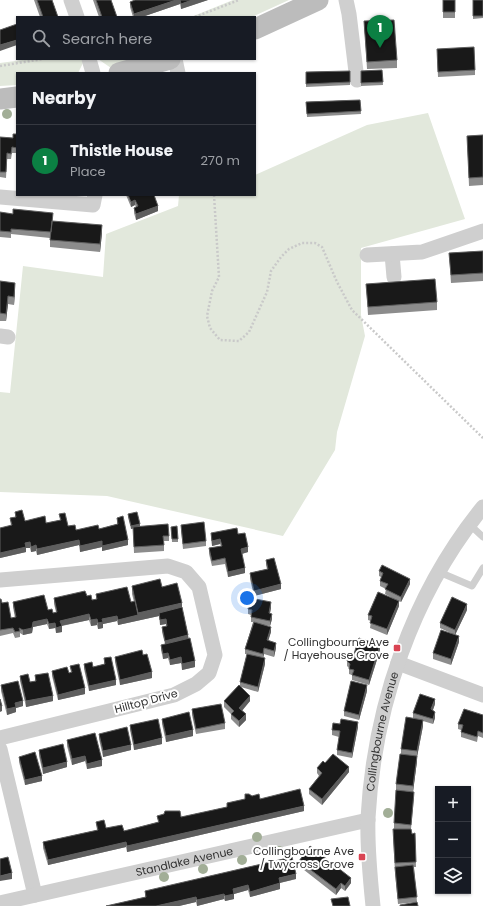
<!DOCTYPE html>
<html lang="en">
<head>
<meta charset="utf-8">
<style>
  :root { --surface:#171b24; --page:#242831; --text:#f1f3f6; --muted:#9ea1a6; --line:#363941; --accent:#0b8043 }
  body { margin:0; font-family:Poppins,sans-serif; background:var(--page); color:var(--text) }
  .controls { position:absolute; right:12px; bottom:12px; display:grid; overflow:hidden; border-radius:0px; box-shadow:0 1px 3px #0004 }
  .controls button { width:36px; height:36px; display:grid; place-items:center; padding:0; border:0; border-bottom:1px solid var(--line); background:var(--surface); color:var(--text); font:20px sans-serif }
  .you { position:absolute; left:247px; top:598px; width:14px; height:14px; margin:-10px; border:3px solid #fff; border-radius:50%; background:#1a73e8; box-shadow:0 0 0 6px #1a73e833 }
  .badge { display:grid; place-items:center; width:26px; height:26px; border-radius:50%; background:var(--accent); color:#fff; font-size:13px; font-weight:700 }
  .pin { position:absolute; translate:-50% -33px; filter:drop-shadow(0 1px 2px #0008) }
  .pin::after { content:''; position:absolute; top:21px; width:14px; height:12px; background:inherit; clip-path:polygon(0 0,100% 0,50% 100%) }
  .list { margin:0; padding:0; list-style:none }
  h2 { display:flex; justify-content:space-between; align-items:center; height:52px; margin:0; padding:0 16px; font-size:17px }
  h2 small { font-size:13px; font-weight:400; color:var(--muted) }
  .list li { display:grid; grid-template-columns:26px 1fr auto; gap:12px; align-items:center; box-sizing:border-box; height:72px; padding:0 16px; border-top:1px solid var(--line) }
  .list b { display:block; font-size:15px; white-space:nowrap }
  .list p { margin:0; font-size:13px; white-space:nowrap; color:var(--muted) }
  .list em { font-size:13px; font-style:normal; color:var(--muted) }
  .icon { flex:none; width:22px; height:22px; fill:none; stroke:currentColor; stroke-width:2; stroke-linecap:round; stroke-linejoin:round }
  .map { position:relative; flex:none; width:483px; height:906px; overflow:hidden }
  .search { position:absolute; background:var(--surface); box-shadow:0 1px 3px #0004; left:16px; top:16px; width:240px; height:44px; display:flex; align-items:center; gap:10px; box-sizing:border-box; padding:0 14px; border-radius:0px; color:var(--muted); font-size:15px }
  .panel { position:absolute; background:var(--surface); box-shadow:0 1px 3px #0004; left:16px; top:72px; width:240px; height:124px; border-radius:0px }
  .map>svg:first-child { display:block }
</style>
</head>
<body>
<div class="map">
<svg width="483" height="906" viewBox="0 0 483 906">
  <rect width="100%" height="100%" fill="#fff"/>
  <path fill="#e2e8dc" d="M233 0H289L252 17H191Z
    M30 59H82L83 63 78 73H17V85L0 86V63Z
    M98 59H138L111 68Z
    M428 113 465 219 361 248V315L365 336 337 432 335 450 283 536 107 496 0 492V392L10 393 23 266 103 277 106 234 178 206 179 195H255V175L367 125Z"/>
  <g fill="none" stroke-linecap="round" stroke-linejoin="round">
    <path stroke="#c9c9c9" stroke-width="2.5" stroke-dasharray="2 2" stroke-linecap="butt" d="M195 17 239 0
      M0 66 43 59
      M214 195 219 277 212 291 207 316 210 328 220 340 239 341 249 332 267 292 271 271 281 257 289 249 302 243H315L322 247 337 282 352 310 483 438"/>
    <path stroke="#cfcfcf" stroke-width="7" d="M469 524 483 537
      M439 572 472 586 483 568"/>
    <g stroke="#cfcfcf" stroke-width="15">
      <path d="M71 0 77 17"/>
      <path d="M346 0 349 14 357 80"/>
      <path d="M89 59 93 73"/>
      <path d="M175 59 178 73"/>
      <path d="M0 197 93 205 95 195"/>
      <path d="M392 254 394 277"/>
      <path d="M367 255 422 252 483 231"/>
      <path d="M0 336 8 337"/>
      <path d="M0 580 168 566 186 572 199 587 215 655 209 673 196 684 174 695 0 738"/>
      <path d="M398 663 483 695"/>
      <path d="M0 749 35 895"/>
      <path id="s1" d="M0 903 368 820"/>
      <path id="s2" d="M373 906C370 877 367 848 368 818 374 707 412 594 483 507"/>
    </g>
    <path stroke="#bcbcbc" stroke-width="21" d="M255 29 318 0
      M119 73 170 59
      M0 99 17 97"/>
  </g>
  <g fill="#a2ae97">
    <circle cx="7" cy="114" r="5"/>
    <circle cx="388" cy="813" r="5"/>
    <circle cx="257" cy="837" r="5"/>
    <circle cx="279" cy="851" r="5"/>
    <circle cx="242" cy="860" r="5"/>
    <circle cx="203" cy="869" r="5"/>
    <circle cx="164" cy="877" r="5"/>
  </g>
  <path fill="#8c8c8c" d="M34 0H52L58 17H40Z
    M93 0H111L117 17H99Z
    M135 0H208L181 9 180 4 142 17H133L130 7V2Z
    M443 0H455V18H443Z
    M473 0H483V18L473 19Z
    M364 21 397 60V68L367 69Z
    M437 54 475 70V75L438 77Z
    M382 70 383 85 361 86V71Z
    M306 72 350 82V85L306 87Z
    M360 100 361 114 307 117 306 102Z
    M17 134V153H12L11 159H7L6 178 0 177V137L13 138Z
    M483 135V185L469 186 467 136Z
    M126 195H154L158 211 136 220 134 213V208L136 207 135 205 131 207Z
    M0 212 53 221 102 233 100 252 50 247V238L11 234V238L0 237Z
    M483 251V281L451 283 449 253Z
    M0 281 15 291 14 305 8 304 6 321H0Z
    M366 284 437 302V310L368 315Z
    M15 512 25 521 46 523 60 520 59 514 68 526 76 530 99 529 117 524V518L128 545 102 551V547L80 552 79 545 37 555 36 551 31 552 30 548H26V552L0 558V528L11 526 10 518 15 517Z
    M128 514 140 526 169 536V541H164V551L134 553 133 528 131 529 128 517Z
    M181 525 206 541V546L183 549 181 530Z
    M171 527 178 539V542H172Z
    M211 533 238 534 248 552 242 554 245 573 228 577 225 564 212 566 209 554V548L221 546 220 544 212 546 211 539Z
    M266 560 281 589 254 596 250 579V573L267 569 266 565Z
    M379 571 410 584 401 602 399 601V606L387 635 370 628 371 621 368 620V615L398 601 385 594 386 589 380 586V581L381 577 379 576Z
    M132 586 162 587 182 607 195 667 182 670 181 663 170 665 168 658 163 659 161 650V645L165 644 162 632V627L166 626V624L160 625 159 616 118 625 117 621 103 624V628L98 629 97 625 91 626 89 620 62 626V632L56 633 55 628 49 629 47 624 33 627 32 633 23 635 20 633V637L15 638 13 633 0 636V599L11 618H15L13 607V602L48 610 53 613 56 612 54 604V598L87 596 92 600 96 599V594L131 602H134L132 594Z
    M271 608 270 613 272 619 270 626 263 625 271 632 268 640 276 648 274 657 264 654 263 658 265 664 258 692 241 687 250 701 242 711 246 720 239 727 231 719V714L224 707V701L240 686V682L247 654H245V649L253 622H251V615L248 614V609Z
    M467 610 455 635 440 628V623Z
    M459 642 451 665 433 659V653Z
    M380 650 369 685 352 680V675L349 674V668L347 666V661Z
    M143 655 152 678 120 685 115 662V657Z
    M104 658 116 685 89 691 84 669V664L93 667 104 664Z
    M70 666 85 694 58 700 52 676V671L69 673H71Z
    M35 675 53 701 26 707 20 681V676L30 682 35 681Z
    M1 685 23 706 16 708V712L7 715 1 691Z
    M367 691 359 720 344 716V711Z
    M435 704 433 710 435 718 433 724 423 721V726L417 757V761L413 792 414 797 411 829 412 834 415 833 416 867H414L417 902 398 904 395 873 393 835 400 829H394V823L412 792 396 790V784L401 754V749L416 719 413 718V713Z
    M192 709 225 723V729L196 734 192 715Z
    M483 715V738L478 736 477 742 461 737V730L458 729V724Z
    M162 719 193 736 166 742 162 724Z
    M130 725 162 744 134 750 130 730Z
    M358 727 352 758 337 755V750L339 737 332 735V730Z
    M99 734 131 750 103 757 99 739Z
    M67 740 102 766 87 769 85 761 72 765 67 746Z
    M39 750 67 767 43 774 39 756Z
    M19 757 42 781 25 785 19 762Z
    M325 763 349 772 322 805 309 794V789L319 776 317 773V768Z
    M252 796 260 799 304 811 127 852 126 847 48 865 43 848V842L97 830 96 822 106 828 124 831 158 822 157 816 181 817 227 807V803L245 799Z
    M299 861 351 883 345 891 341 888 336 895 299 866Z
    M296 879 280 883V889L250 897 248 890 234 894V899L225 901 224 899 197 906 196 902 179 906H106L145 897V891Z"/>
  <path fill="#5e5e5e" d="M176 0H180V4L142 17H134V14Z
    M192 0H208L181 9V4Z
    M17 40V45L0 51V45Z
    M135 200V205L131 207V202Z
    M158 206V211L136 220V214Z
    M102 225V233L100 252V244Z
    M15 283V291L14 305V297Z
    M8 296V304L6 321V314Z
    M140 524V527L131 529V526Z
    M220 539V544L212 546V541Z
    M79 540V545L37 555V549Z
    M128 540V545L102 551V546Z
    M102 541V547L80 552V546Z
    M30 542V548H26V552L0 558V553L25 543Z
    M36 545V551L31 552V547Z
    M248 547V552L241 554V549Z
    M245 568V573L228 577V572Z
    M410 579V584L401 602V597Z
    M281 584V589L254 596V591Z
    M399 601V606L387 635V629Z
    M271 602V608L269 618V613Z
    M182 603V610L159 613V616L118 625V620L138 615V613Z
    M467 604V610L455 635V630Z
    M89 614V620L60 626V621Z
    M272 614V619L270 626V621Z
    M117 616V621L103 624V628L98 629V623L102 619Z
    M47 619V624L33 627 32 633 23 635V630L33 622Z
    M97 619V625L91 626V620Z
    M166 619V624L160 625V620Z
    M55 623V628L49 629V624Z
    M62 626V632L56 633V628Z
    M271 627V632L267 645V640Z
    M188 635V641L165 646V641Z
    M459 636V642L451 665V659Z
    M276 643V648L274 657V651Z
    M380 645V650L369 685V680Z
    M264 648V654L263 659V654Z
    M168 653V658L163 659V654Z
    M181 657V663L170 665V660Z
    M265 658V664L258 692V687Z
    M195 661V667L182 670V664Z
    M152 672V678L120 685V680Z
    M116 680V685L89 691V686Z
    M367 685V691L359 720V715Z
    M85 688V694L58 700V695Z
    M53 696V701L26 707V701Z
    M250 696V701L239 714V708Z
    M435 699V704L431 715V709Z
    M23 701V706L16 708V712L7 715V709L15 703Z
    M0 706H2V711L0 712Z
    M435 712V718L433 724V719Z
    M246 714V720L239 727V721Z
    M423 720V726L417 757V751Z
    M358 722V727L352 758V753Z
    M193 730V736L166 742V736Z
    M162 738V744L134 750V745Z
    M131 745V750L103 757V751Z
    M85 756V761L72 765V759Z
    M417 756V761L413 792V786Z
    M102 760V766L87 769V764Z
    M67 762V767L43 774V768Z
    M349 767V772L322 805V799Z
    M42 776V781L25 785V780Z
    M304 806V811L127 852V846Z
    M126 842V847L48 865V860Z
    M12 873V879L0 881V876Z
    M296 874V879L279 883V878Z
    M351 878V883L345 891V886Z
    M280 883V889L250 897V892Z
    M341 883V888L336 895V889Z
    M248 885V890L234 894V899L225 901V896L233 889Z
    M224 894V899L197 906V900Z
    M196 897V902L179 906H156Z"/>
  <path fill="#191919" stroke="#5e5e5e" d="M37 0H52L58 17H43Z
    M96 0H111L117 17H102Z
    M135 0H176L134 14 130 2Z
    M180 0H192L181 4Z
    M443 0H455V12H443Z
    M473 0H483V16H473Z
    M394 20 397 60 367 62 364 21Z
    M17 24V40L0 45V30Z
    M474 47 475 70 438 72 437 49Z
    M382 70 383 82 361 83V71Z
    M350 71V82L306 84V72Z
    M360 100 361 111 307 114 306 102Z
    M13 134H17V148L12 147 11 154 7 153 6 172H0V137L13 138Z
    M483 135V177L469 178 467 136Z
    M128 195H154L158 206 136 214 134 208 138 206 135 200 131 202Z
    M13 209 53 213 51 232 11 229V232L0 231V212L13 214Z
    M52 221 102 225 100 244 50 240Z
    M483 251V273L451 275 449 253Z
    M435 279 437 302 368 307 366 284Z
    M0 281 15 283 14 297 8 296 6 314 0 313Z
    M22 510 25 521 45 516 46 523 61 520 59 514 65 513 68 526 75 525 76 530 98 525 99 529 118 524 117 518 123 516 128 540 102 546V541L80 546 79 540 37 549 36 545 31 547 30 542 25 543 26 547 0 553V528L12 525 10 518 16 517 15 512Z
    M137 512 140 524 131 526 128 514Z
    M204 522 206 541 183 544 181 525Z
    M168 524 169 536H163L164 545 134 547 133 527Z
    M177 526 178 539H172L171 527Z
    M237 528 238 534 245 533 248 547 241 549 245 568 228 572 225 558 212 561 209 548 222 546 220 539 212 541 211 533Z
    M274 558 281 584 254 591 250 573 268 569 266 560Z
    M382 565 410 579 401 597 385 589 388 584 380 581 383 573 379 571Z
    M160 579 162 587 177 583 182 603 138 613 132 586Z
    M127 587 131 602 135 601 138 615 118 620 117 616 102 619 103 622 98 623 97 619 91 620 89 614 60 621 62 626 56 628 55 623 49 624 47 619 33 622 32 628 23 630 19 628 20 631 15 632 13 628 0 630V599H1L2 603 8 602 11 618 16 617 13 602 44 595 48 610 52 609 53 613 57 612 54 598 85 591 87 596 91 595 92 600 97 599 96 594Z
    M378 592 399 601 387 629 370 623 372 616 368 615Z
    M452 597 467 604 455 630 440 623Z
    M250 598 271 602 269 613 272 614 270 621 251 617 252 610 248 609Z
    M182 607 188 635 165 641 162 627 167 626 166 619 160 620 159 613Z
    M254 622 271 627 267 640 276 643 274 651 264 648 263 654 245 649Z
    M441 630 459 636 451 659 433 653Z
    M190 638 195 661 182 664 181 657 170 660 168 653 163 654 161 645Z
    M359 638 380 645 369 680 352 675 354 670 349 669 350 664 347 661 348 658 353 657Z
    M142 650 143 655 147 654 152 672 120 680 115 657Z
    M247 654 265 658 258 687 240 682Z
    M111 657 116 680 89 686 84 664 92 662 93 667 105 664 104 658Z
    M79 664 85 688 58 695 52 671 67 667 69 673 72 672 70 666Z
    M48 673 53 696 26 701 20 676 28 674 30 682 36 681 35 675Z
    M18 681 23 701 15 703 16 707 7 709 1 685Z
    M351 681 367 685 359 715 344 711Z
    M239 685 250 696 239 708 246 714 239 721 231 714 234 711 224 701Z
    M420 694 435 699 431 709 435 712 433 719 413 713Z
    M0 699 2 706H0Z
    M221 704 225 723 196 729 192 709Z
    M464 709 483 715V733L478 731 477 737 461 732 463 725 458 724Z
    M189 712 193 730 166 736 162 719Z
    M406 717 423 720 417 751 401 749Z
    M158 719 162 738 134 745 130 725Z
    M341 719 358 722 352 753 337 750 340 731 332 730 333 723 340 724Z
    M127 727 131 745 103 751 99 734Z
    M95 733 102 760 87 764 85 756 72 759 67 740Z
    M63 744 67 762 43 768 39 750Z
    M35 752 42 776 25 780 19 757Z
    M333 754 349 767 322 799 309 789 322 773 317 768 323 761 325 763Z
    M400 754 417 756 413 786 396 784Z
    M300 789 304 806 127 846 126 842 48 860 43 842 98 830 96 822 104 820 106 828 122 825 124 831 159 822 157 816 164 814 165 811H180L181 817 227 807V803L245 799V794H249L252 796 259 794 260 799Z
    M396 790 414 792 411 825 394 823Z
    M393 829H411L412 834 415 833 416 862 395 863Z
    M310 846 351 878 345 886 341 883 336 889 299 861Z
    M8 857 12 873 0 876V859Z
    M292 857 296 874 279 878 280 883 250 892 248 885 233 889 234 894 225 896 224 894 197 900 196 897 156 906H106L146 897 145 891Z
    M413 865 417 897 398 899 395 867Z
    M348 897 350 906H333L331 899Z
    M417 902 418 906H400V905Z"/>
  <g fill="#d94453" stroke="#fff" stroke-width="1.5">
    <rect x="393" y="644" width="8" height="8" rx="2"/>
    <rect x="358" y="853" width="8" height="8" rx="2"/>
  </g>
  <g text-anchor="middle" stroke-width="4" stroke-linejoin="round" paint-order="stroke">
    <g font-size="11" fill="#323232" stroke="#fff" text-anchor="end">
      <text x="389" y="646">Collingbourne Ave<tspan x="389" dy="13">/ Hayehouse Grove</tspan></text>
      <text x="354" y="855">Collingbourne Ave<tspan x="354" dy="13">/ Twycross Grove</tspan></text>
    </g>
    <g font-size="11" fill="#323232" stroke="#fff">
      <text transform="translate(146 701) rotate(-15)" y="4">Hilltop Drive</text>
      <text dy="4" stroke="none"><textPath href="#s2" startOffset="176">Collingbourne Avenue</textPath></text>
      <text dy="4" stroke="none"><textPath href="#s1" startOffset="189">Standlake Avenue</textPath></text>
    </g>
  </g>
</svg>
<div class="controls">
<button>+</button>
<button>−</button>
<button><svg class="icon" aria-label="layers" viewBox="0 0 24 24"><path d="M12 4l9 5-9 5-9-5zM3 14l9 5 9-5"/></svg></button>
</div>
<div class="you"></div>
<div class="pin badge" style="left:380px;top:48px">1</div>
<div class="search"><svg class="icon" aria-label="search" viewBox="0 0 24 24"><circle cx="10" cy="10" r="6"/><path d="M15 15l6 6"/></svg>Search here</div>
<section class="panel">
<h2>Nearby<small></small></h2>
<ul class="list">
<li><span class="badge">1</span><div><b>Thistle House</b><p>Place</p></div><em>270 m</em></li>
</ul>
</section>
</div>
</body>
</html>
